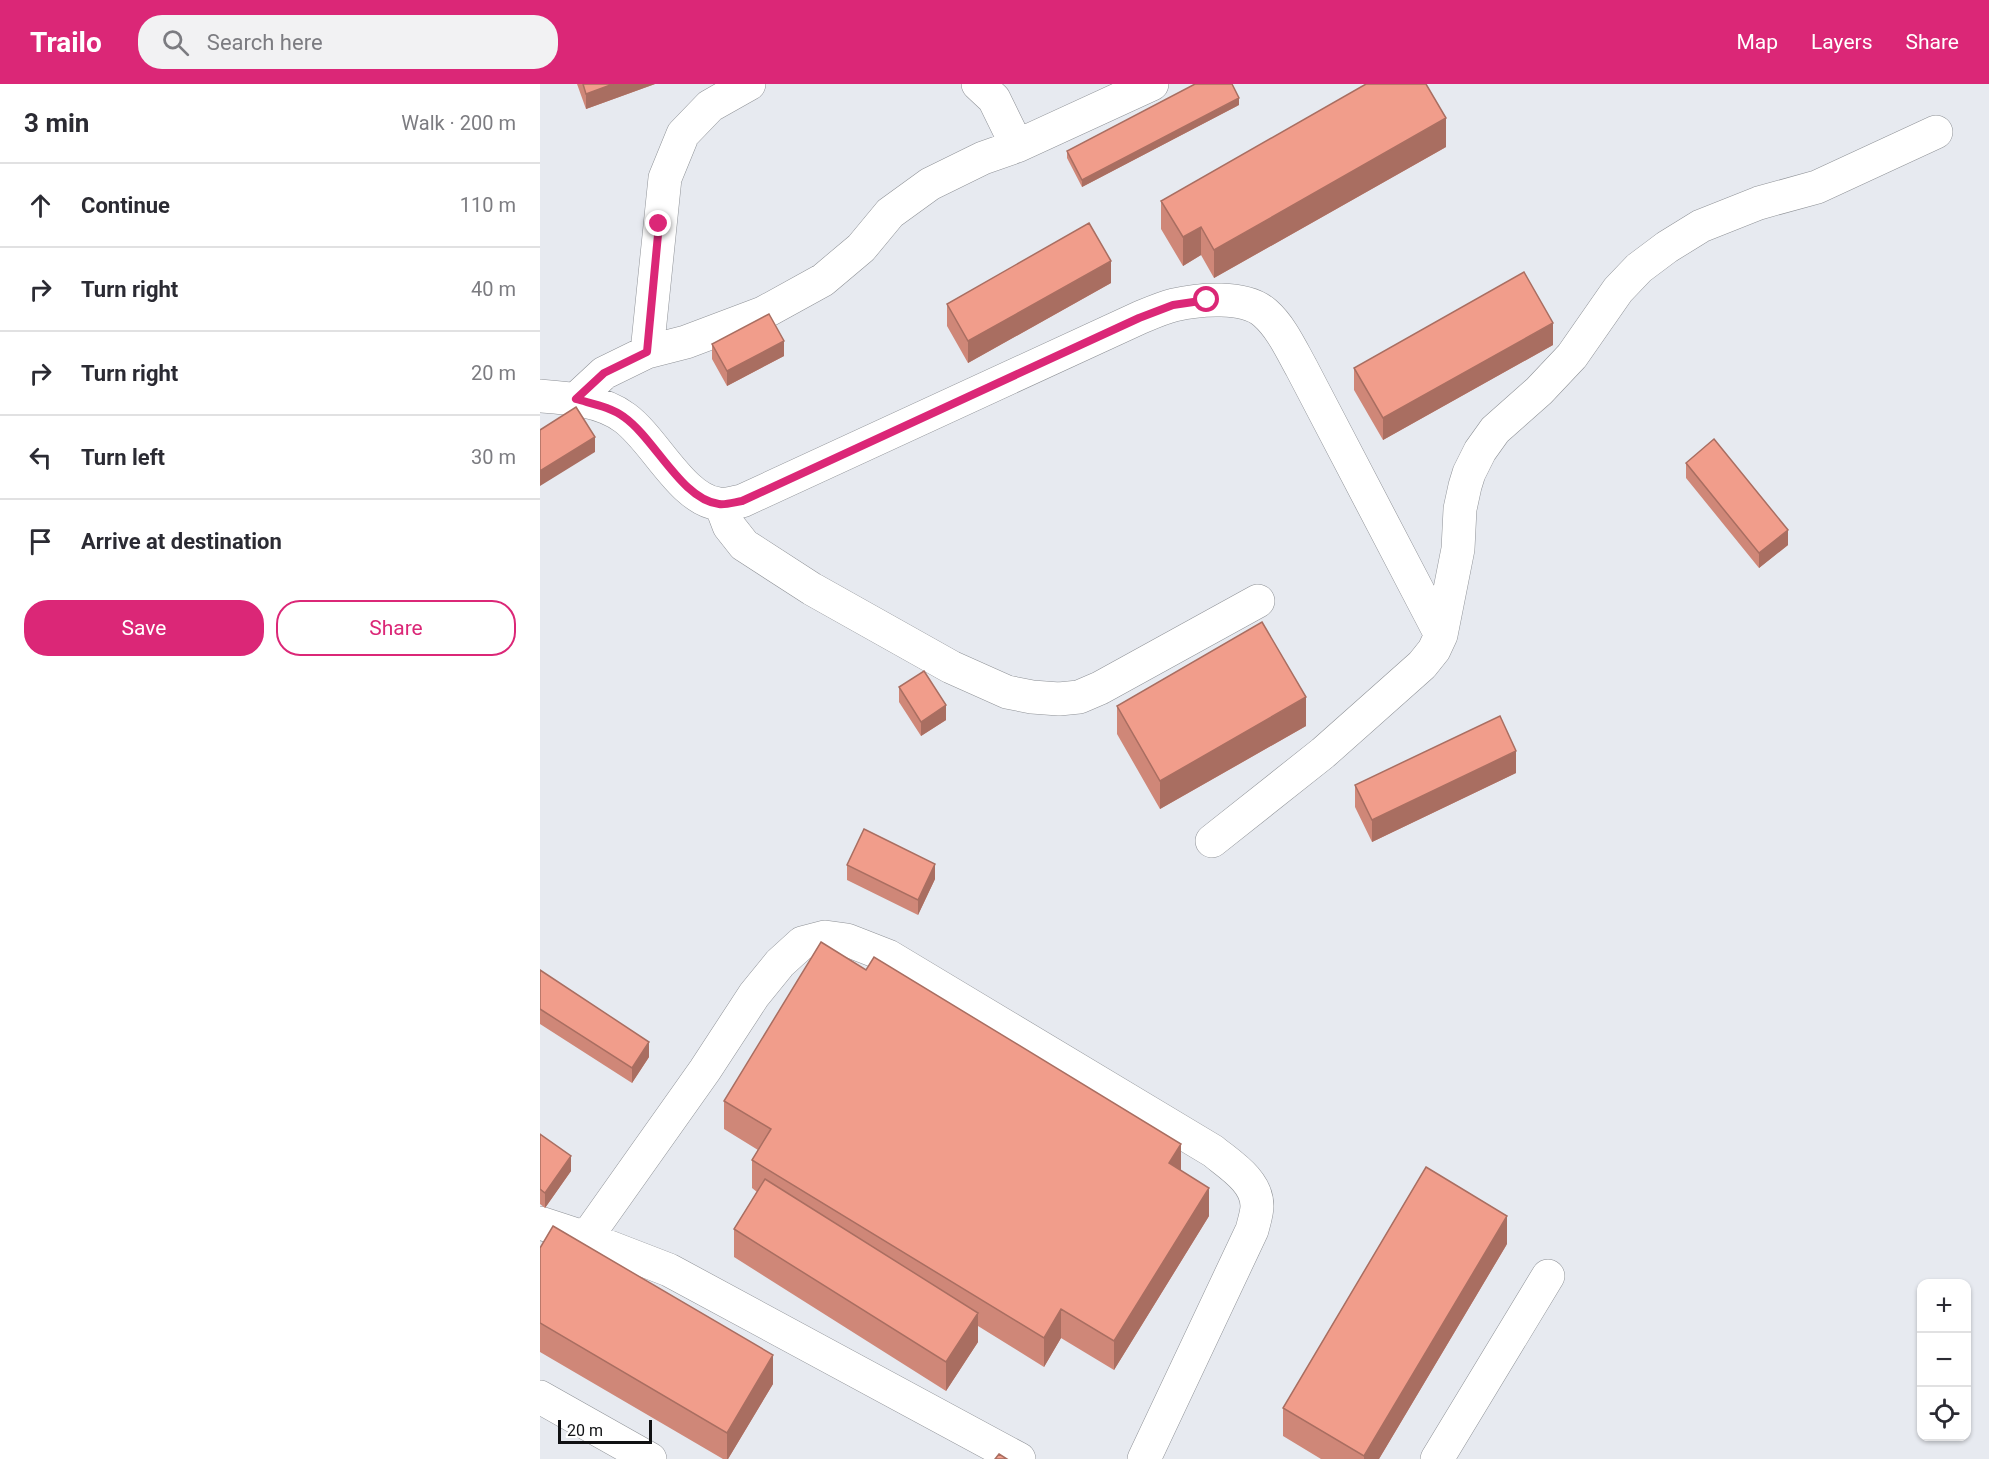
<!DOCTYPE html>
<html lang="en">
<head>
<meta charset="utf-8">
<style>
  :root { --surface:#fff; --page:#f2f2f3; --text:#2b2b33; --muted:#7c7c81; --line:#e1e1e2; --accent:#db2777 }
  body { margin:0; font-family:Roboto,sans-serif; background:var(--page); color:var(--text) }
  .controls { position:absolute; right:18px; bottom:18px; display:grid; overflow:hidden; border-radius:12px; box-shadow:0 2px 4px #0004 }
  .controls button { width:54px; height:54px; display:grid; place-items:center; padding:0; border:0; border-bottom:2px solid var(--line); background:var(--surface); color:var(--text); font:30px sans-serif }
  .scale { position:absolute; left:18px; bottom:15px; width:94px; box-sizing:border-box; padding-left:6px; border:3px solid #101113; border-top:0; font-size:16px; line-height:21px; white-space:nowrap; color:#101113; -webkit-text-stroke:4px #fff; paint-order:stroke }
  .stop { position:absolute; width:18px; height:18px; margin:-14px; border:4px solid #db2777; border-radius:50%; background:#fff }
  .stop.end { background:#db2777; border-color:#fff; box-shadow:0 2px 6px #0008 }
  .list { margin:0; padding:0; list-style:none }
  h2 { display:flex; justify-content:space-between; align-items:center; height:78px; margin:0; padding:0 24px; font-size:26px }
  h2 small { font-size:20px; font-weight:400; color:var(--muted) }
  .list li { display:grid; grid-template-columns:39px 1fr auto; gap:18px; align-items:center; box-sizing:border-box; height:84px; padding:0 24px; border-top:2px solid var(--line) }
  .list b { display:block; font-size:22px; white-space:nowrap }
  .list em { font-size:20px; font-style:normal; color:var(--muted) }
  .actions { display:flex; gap:12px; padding:18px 24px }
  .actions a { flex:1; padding:14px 0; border:2px solid var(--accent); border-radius:24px; text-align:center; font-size:21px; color:var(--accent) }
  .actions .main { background:var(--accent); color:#fff }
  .icon { flex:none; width:33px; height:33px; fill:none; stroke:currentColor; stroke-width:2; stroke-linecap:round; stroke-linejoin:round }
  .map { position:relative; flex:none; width:1449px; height:1375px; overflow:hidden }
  header { display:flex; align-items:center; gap:36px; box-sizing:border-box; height:84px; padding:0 30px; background:var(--accent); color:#fff }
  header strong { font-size:28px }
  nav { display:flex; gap:33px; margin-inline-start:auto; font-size:21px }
  .search { width:420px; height:54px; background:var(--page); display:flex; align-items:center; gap:15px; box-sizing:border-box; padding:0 21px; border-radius:24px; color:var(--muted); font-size:22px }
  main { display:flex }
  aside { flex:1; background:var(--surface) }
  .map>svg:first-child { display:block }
</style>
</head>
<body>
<header>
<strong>Trailo</strong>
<div class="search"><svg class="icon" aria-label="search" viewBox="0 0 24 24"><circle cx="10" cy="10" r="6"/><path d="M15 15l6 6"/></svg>Search here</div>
<nav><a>Map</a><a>Layers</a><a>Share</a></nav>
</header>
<main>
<aside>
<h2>3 min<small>Walk · 200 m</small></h2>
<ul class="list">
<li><svg class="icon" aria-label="ahead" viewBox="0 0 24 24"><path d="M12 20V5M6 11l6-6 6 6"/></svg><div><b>Continue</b></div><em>110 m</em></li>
<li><svg class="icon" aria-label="right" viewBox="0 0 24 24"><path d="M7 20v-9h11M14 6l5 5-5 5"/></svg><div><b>Turn right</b></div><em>40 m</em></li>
<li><svg class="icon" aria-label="right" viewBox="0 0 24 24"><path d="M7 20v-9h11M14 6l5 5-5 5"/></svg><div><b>Turn right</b></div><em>20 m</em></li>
<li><svg class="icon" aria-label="left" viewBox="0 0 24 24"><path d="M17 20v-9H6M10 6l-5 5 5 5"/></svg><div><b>Turn left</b></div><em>30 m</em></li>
<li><svg class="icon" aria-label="arrive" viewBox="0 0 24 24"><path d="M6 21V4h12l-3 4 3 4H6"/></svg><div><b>Arrive at destination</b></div></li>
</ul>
<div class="actions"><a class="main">Save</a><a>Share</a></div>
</aside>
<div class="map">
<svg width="1449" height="1375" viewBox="0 0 1449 1375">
  <rect width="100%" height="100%" fill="#e7eaf0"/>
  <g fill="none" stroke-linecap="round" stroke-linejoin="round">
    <defs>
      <path id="minor" d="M438 0 454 15 477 62
        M107 268 125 94 143 50 170 22 209 0
        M0 312C28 314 61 316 85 334 115 356 142 416 179 420 186 421 195 418 202 417L599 234C611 229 622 224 634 221 659 215 705 211 725 229 741 243 751 265 761 283L901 551
        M36 315 64 289 107 268 146 258 223 229 283 196 321 164 350 129 390 100 443 74 477 62 612 0
        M181 421 189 442 204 461 272 505 411 583 467 608 492 613 519 615 539 613 560 604 718 517
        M672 757 783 669 882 581 894 566 901 551 918 465 920 425 925 402 929 389 940 367 955 346 999 307 1032 272 1078 206 1099 184 1127 163 1161 142 1219 119 1277 103 1396 48
        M0 1139 46 1154 129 1186 479 1375
        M46 1154 165 986 214 911 240 879 262 859 285 853 307 856 348 872 673 1067C690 1081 717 1097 717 1122 717 1129 714 1138 712 1146L604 1375
        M0 1313 110 1375
        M897 1375 1008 1192"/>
    </defs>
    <use href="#minor" stroke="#8f9297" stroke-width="34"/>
    <use href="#minor" stroke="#fff" stroke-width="33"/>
  </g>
  <path fill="#cf8778" d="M37 0H115L46 25Z
    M699 21 542 103 527 74V67Z
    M906 63 674 194 661 171 643 182 621 145V117Z
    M571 199 428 279 407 242V220Z
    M172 260 244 272 187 302 172 275Z
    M1013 261 843 356 814 306V284Z
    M1146 379 1248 461 1219 484 1146 394Z
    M359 603 406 636 381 652 359 618Z
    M577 622 766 642 620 725 577 650Z
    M976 689 832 758 815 723V701Z
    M307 781 395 795 378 831 307 796Z
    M0 886 109 973 92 999 0 940Z
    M184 1017 641 1086 669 1132 574 1286 521 1254 504 1283 438 1242V1258L406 1307 194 1173V1145L217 1108 212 1104V1076L218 1066 184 1045Z
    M0 1050 31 1087 5 1124 0 1120Z
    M967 1160 839 1375H781L743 1352V1324Z
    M0 1164 233 1300 188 1375H183L0 1268Z"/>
  <path fill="#a96e61" d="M73 0H115L46 25V10Z
    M699 14V21L542 103V96Z
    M906 34V63L674 194V166Z
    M661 143V171L643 182V153Z
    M571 177V199L428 279V257Z
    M1013 239V261L843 356V334Z
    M244 257V272L187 302V287Z
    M55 353V368L0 402V387Z
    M1248 446V461L1219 484V469Z
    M766 613V642L620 725V697Z
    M406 621V636L381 652V638Z
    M976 667V689L832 758V736Z
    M395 780V795L378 831V816Z
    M109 958V973L92 999V984Z
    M641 1060V1088L629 1079Z
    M31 1072V1087L5 1124V1109Z
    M669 1104V1132L574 1286V1257Z
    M967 1132V1160L839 1375H824V1372Z
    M521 1225V1254L504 1283V1254Z
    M438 1229V1258L406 1307V1278Z
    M233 1271V1300L188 1375H187V1349Z"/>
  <path fill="#f19d8b" stroke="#a96e61" stroke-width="1.5" d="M43 0H73L46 10Z
    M655 0H692L699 14 542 96 527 67Z
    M826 0H886L906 34 674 166 661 143 643 153 621 117Z
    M549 139 571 177 428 257 407 220Z
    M984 188 1013 239 843 334 814 284Z
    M229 230 244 257 187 287 172 260Z
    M36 323 55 353 0 387V346Z
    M1174 355 1248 446 1219 469 1146 379Z
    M722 538 766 613 620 697 577 622Z
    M384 587 406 621 381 638 359 603Z
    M960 632 976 667 832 736 815 701Z
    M324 745 395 780 378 816 307 781Z
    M281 858 326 886 334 873 641 1060 629 1079 669 1104 574 1257 521 1225 504 1254 212 1076 231 1045 184 1017Z
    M0 886 109 958 92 984 0 925Z
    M0 1050 31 1072 5 1109 0 1105Z
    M886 1083 967 1132 824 1372 743 1324Z
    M225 1095 438 1229 406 1278 194 1145Z
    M13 1142 233 1271 187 1349 0 1239V1164Z
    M459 1370 467 1375H455Z"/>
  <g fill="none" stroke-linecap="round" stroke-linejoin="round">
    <path stroke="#db2777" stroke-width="8" d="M119 140 107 268 64 289 36 315C53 320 71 323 84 333 115 355 142 416 179 420 186 421 195 418 202 417L599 234 633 221 667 216"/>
  </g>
</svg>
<div class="controls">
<button>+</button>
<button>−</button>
<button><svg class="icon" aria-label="locate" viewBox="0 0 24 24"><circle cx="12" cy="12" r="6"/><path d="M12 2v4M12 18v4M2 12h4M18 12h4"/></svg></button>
</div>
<div class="scale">20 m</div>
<div class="stop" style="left:667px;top:216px"></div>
<div class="stop end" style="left:119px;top:140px"></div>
</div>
</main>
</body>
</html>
